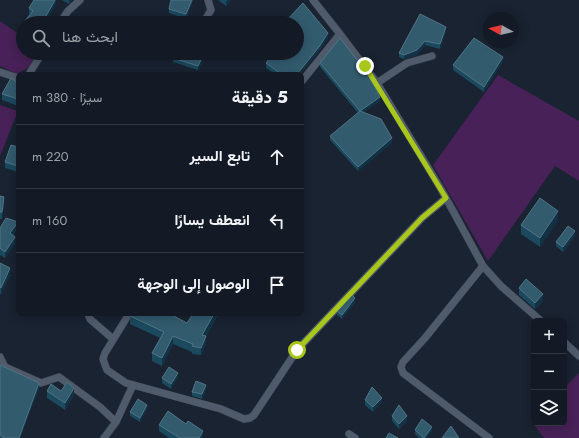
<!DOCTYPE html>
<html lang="ar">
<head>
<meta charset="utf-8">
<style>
  :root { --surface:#131a25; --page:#202732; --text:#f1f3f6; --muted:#9da1a7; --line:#323842 }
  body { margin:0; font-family:Jost,Vazirmatn,sans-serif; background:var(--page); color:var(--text); direction:rtl }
  .controls { position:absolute; right:12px; bottom:12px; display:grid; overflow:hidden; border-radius:6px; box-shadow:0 2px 10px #0003 }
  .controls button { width:36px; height:36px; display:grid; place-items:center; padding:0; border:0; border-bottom:1px solid var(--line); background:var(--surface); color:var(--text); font:20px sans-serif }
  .compass { position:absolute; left:483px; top:12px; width:36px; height:36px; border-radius:50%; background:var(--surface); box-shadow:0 2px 10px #0003; rotate:278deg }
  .stop { position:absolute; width:12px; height:12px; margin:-9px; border:3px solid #a9c71a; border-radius:50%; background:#fff }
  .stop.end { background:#a9c71a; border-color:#fff; box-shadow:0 1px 4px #0008 }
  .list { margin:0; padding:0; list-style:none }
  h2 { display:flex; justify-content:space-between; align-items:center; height:52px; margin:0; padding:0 16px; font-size:17px }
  h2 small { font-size:13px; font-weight:400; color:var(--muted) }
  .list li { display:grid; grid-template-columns:26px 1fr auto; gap:12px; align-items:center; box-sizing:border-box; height:64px; padding:0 16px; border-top:1px solid var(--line) }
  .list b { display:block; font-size:15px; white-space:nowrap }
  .list em { font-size:13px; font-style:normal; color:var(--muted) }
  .icon { flex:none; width:22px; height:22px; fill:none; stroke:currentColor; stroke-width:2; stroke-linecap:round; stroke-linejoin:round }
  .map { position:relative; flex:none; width:579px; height:438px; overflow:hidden; direction:ltr }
  .search { position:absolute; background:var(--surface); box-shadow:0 2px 10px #0003; left:16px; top:16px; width:288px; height:44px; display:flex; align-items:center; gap:10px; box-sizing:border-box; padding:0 14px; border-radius:22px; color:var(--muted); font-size:15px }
  .panel { position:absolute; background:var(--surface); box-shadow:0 2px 10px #0003; left:16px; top:72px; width:288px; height:244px; border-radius:6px; direction:rtl }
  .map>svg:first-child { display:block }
</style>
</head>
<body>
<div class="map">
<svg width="579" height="438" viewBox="0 0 579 438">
  <rect width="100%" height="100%" fill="#192331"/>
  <path fill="#472157" d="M0 21 23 37V53H36L29 67 17 74 0 66Z
    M498 75 579 121V181L555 166 488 261 433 165Z
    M0 105 18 111 0 156Z
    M579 373V438H544L532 422 534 420V423H564V388Z"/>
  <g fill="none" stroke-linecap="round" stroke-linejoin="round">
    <defs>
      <path id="street" d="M60 23 68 11 80 0
        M203 23 211 10 208 0
        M340 34 377 83 441 189 483 266 501 286 541 321
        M0 72 18 78
        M29 74 42 53
        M302 81 340 34 313 0
        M377 83 407 63 432 56
        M483 266 425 338 403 362 401 367 403 373 489 438
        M88 314 90 319 113 339
        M129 314 105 353 103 359 107 370 126 383 221 409 244 419 250 418 254 415 297 350 422 218 446 198
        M564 342 579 356
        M0 357 5 367 41 383 59 377 100 407 116 422
        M349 434 355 438
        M104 438 116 422 133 385"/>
    </defs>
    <use href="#street" stroke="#393f4b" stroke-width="8"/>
    <use href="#street" stroke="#4f5a6b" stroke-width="7"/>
  </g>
  <path fill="#1b495d" d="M56 0V3L45 23H24L30 15 29 14V8Z
    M62 0H72L69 4Z
    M193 0 186 19 169 13V9Z
    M218 0H231L226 6Z
    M303 3 328 33V38L319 51 300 74H275L266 68V63L274 53H297V23H287V20Z
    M446 31 440 49 425 45 417 55 404 59 399 57V53Z
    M175 53H206L198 70 173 62V58Z
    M503 61 484 92 453 70V65Z
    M320 63 380 101 364 112 392 143 358 171 330 140V136L358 113 320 67Z
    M18 83V106L2 100V94Z
    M18 116V126H16V119Z
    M18 147V172L5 168V162Z
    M0 196 4 204 2 219H0Z
    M558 220 540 247 521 234V225Z
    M0 228H18L13 235 15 243 5 258 0 255Z
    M575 236 563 252 556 246V242Z
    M0 263 10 275 1 294H0Z
    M519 288 543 301 535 309 519 295Z
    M355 303 342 319 337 315V311Z
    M207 314H218V315L206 336V344L201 355 192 354V352L173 344 162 366 152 361V353L160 338 130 324V316L187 323Z
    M0 365 39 388 20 438H0Z
    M178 377 171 389 162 383V378Z
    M206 389 202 399 192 396V392Z
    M47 391H61L74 395 65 410 47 398Z
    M365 400 382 402 373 412 365 405Z
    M147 409 140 422 130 416V412Z
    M392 416 407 421 399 429 392 421Z
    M159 425 203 438H169L159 431Z
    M415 430 432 431 427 438H419L415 434Z"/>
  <path fill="#113244" d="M55 0H56V3L45 23H42Z
    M69 0H72L69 4Z
    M192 0H193V1L186 19V14Z
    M228 0H231L226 6V2Z
    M446 27V31L440 49V44Z
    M328 33V38L319 51 300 74H297Z
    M425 41V45L417 55 404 59V55Z
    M204 53H206L198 70V66Z
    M503 57V61L484 92V87Z
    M380 97V101L360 115V111Z
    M392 138V143L358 171V167Z
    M4 197V204L2 219V212Z
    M558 211V220L540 247V238Z
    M18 222V228L10 240V233Z
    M575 231V236L563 252V247Z
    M15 237V243L5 258V252Z
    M10 268V275L1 294V288Z
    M543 294V301L535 309V303Z
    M355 298V303L342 319V315Z
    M214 314H218V315L202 342V335Z
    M173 336V344L162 366V358Z
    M206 336V344L201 355V348Z
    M178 373V377L171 389V384Z
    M39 383V388L20 438H19Z
    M206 385V389L202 399V394Z
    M74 388V395L65 410V403Z
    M382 398V402L373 412V407Z
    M147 405V409L140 422V418Z
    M407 416V421L399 429V424Z
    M432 427V431L427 438H424Z
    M203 431V438H199Z"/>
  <path fill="#325b6e" stroke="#507485" d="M34 0H55L42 23H25L24 22 33 11 29 8Z
    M171 0H192L186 14 169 9Z
    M303 3 328 33 319 47 297 74H281L266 63 274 53H297V23H289L287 20Z
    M420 14 446 27 440 44 425 41 417 50 404 55 399 53Z
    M340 38 367 73 380 97 360 111 320 63Z
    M474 38 503 57 484 87 453 65Z
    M175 53H204L198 66 173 58Z
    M11 78 18 83V99L2 94Z
    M360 111 381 119 392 138 358 167 330 136Z
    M11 145 18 147V166L5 162Z
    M0 196 4 197 2 212H0Z
    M540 198 558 211 540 238 521 225Z
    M6 218 18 222 10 233 15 237 5 252 0 248V228Z
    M568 226 575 231 563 247 556 242Z
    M0 263 10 268 1 288 0 287Z
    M526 279 543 294 535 303 519 288Z
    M352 295 355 298 342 315 337 311Z
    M131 314H170L187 323 193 314H214L202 335 206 336 201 348 192 346 193 344 173 336 162 358 152 353 164 332 130 316Z
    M0 365 39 383 19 438H5L0 435Z
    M169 367 178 373 171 384 162 378Z
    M196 381 206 385 202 394 192 392Z
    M67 382 74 388 65 403 47 391 51 384 61 391Z
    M372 387 382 398 373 407 365 400Z
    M138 399 147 405 140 418 130 412Z
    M399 405 407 416 399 424 392 416Z
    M168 411 186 424 188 421 203 431 199 438H180L159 425Z
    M422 419 432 427 424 438 415 430Z
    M451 426 459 438H442Z
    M389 433 398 438H386Z"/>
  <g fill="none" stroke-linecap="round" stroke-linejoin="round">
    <path stroke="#a9c71a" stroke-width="5" d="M297 350 422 218 446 198 365 66"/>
  </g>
</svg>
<div class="controls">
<button>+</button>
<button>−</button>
<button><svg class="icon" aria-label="layers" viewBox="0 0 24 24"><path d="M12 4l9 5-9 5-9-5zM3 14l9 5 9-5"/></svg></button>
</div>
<svg class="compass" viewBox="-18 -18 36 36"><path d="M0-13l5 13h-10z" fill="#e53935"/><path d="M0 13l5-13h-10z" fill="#9da1a7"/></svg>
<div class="stop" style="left:297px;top:350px"></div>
<div class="stop end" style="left:365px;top:66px"></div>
<div class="search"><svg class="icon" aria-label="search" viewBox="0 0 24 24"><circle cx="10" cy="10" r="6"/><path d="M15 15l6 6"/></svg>ابحث هنا</div>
<section class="panel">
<h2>5 دقيقة<small>سيرًا · 380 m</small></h2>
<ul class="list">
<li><svg class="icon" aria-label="ahead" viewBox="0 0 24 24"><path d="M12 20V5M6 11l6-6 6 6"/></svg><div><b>تابع السير</b></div><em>220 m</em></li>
<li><svg class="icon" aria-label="left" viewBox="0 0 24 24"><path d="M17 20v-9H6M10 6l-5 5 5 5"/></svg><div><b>انعطف يسارًا</b></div><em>160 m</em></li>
<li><svg class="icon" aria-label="arrive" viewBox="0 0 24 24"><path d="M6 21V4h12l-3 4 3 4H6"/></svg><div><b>الوصول إلى الوجهة</b></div></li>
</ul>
</section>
</div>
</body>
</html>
